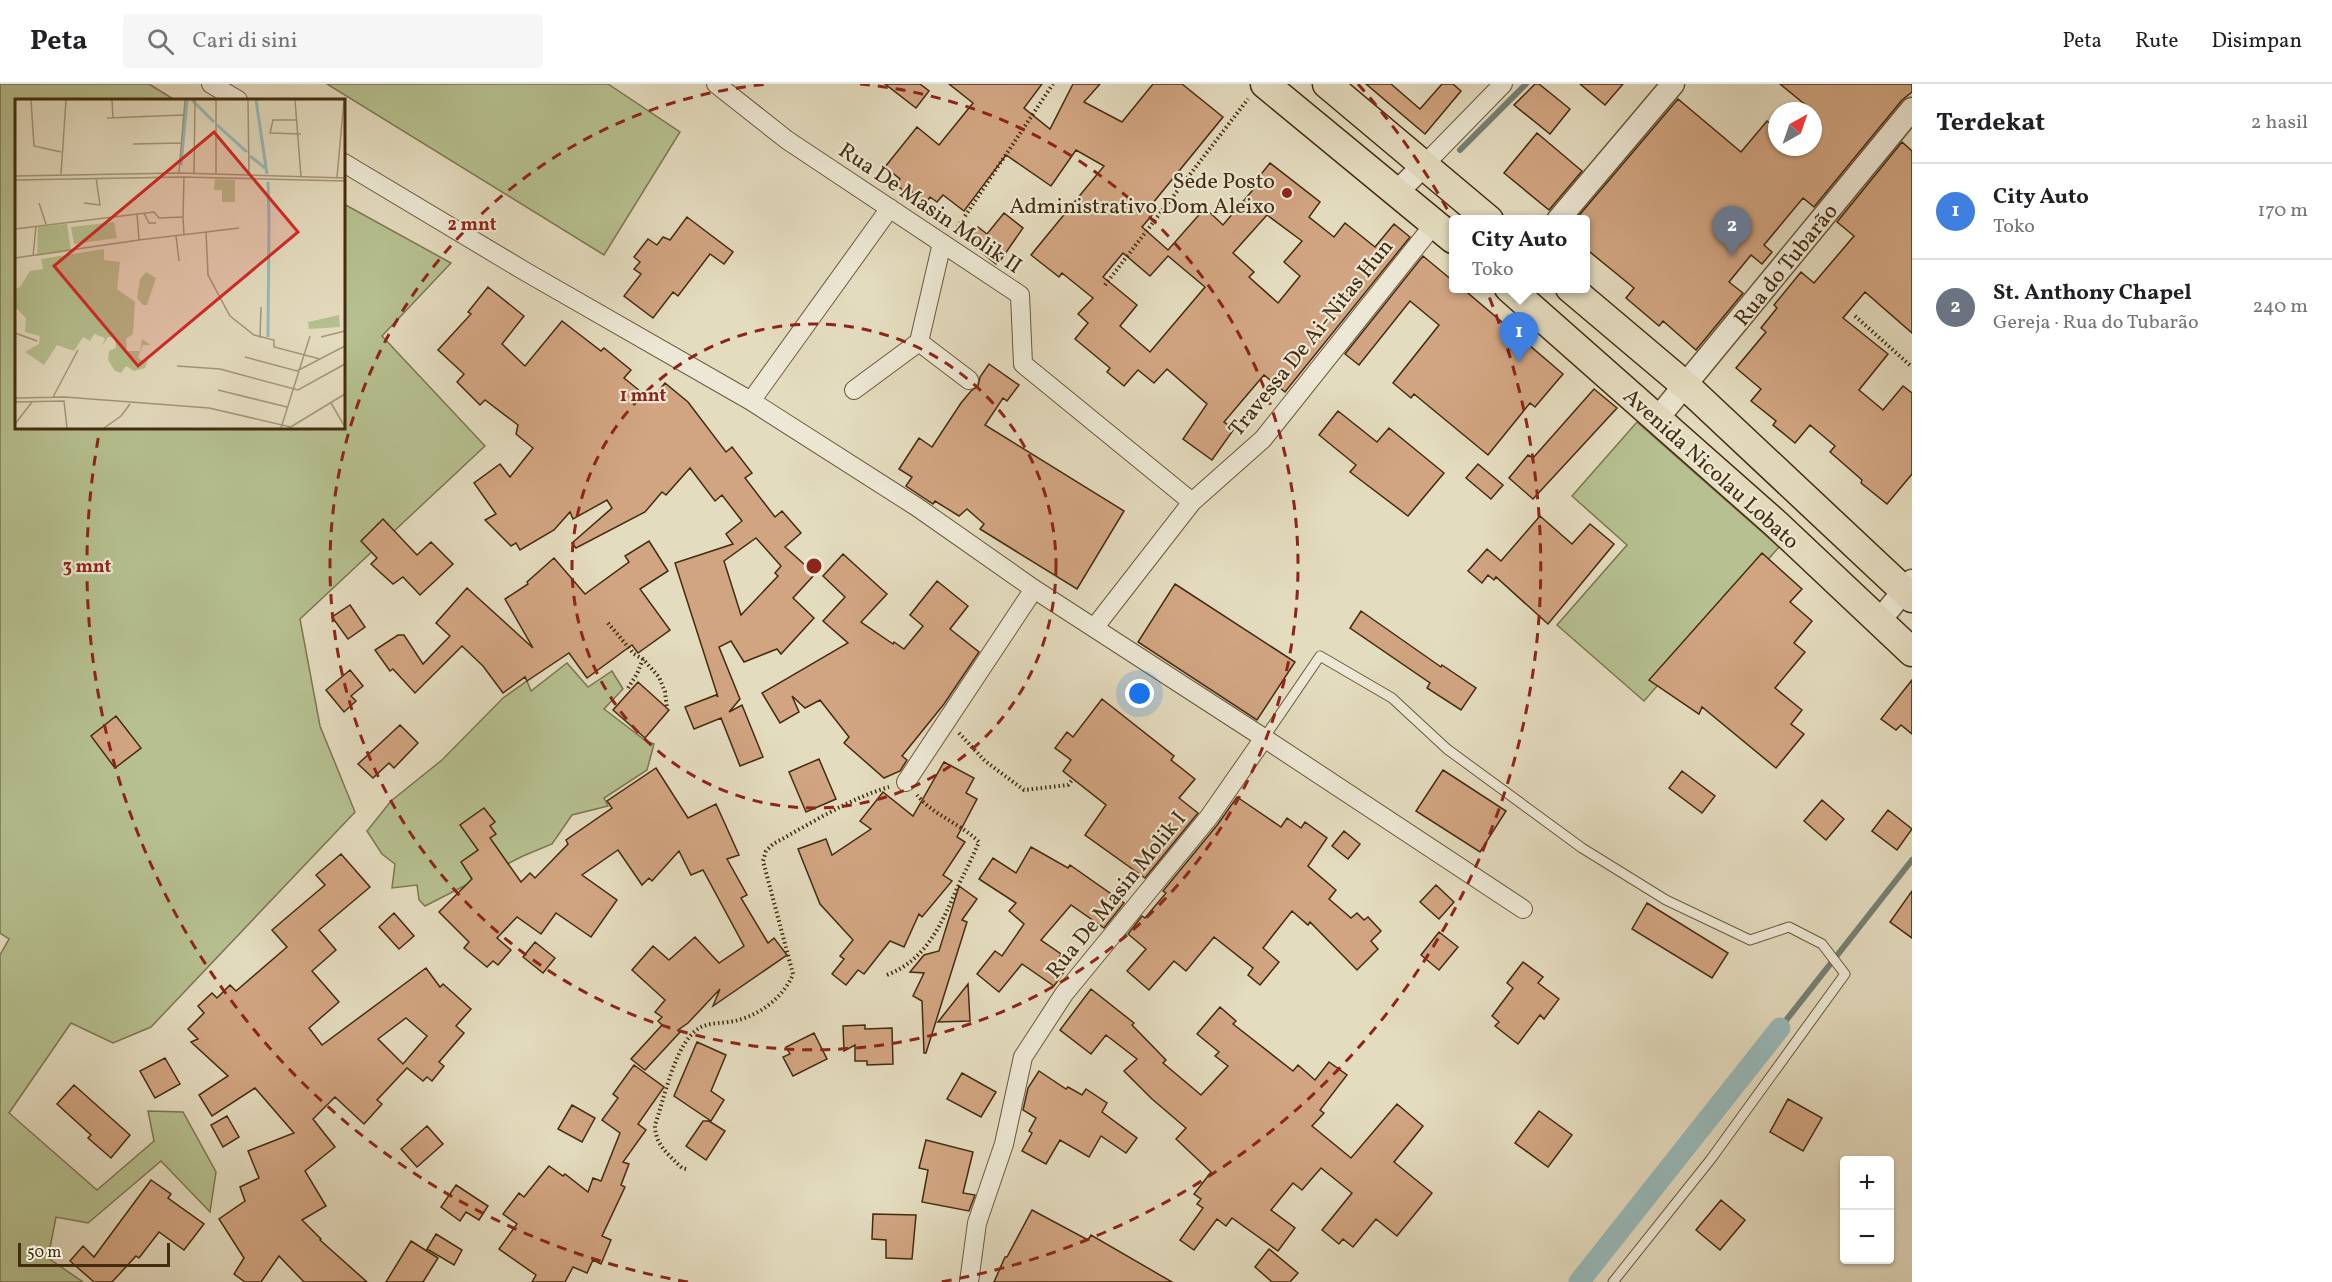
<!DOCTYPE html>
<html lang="id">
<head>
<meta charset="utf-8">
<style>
  :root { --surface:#fff; --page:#f6f6f6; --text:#202124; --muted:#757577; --line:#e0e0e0; --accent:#db2777 }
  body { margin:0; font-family:Vollkorn,serif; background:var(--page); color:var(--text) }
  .controls { position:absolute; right:18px; bottom:18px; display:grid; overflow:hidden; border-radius:6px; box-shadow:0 2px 4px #0004 }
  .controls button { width:54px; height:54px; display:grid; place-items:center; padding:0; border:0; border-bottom:2px solid var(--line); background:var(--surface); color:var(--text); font:30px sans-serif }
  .compass { position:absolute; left:1768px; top:18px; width:54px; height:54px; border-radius:50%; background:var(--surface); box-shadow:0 2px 4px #0004; rotate:40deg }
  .scale { position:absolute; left:18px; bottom:15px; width:152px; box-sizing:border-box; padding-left:6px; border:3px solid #442c0f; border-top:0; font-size:16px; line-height:21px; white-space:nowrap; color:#442c0f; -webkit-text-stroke:4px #ede8d5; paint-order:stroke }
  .you { position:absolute; left:1140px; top:610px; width:21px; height:21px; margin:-15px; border:4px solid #fff; border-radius:50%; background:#1a73e8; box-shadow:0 0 0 9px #1a73e833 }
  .badge { display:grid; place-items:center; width:39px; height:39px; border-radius:50%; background:var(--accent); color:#fff; font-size:20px; font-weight:700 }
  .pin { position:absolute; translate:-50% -50px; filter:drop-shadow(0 2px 3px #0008) }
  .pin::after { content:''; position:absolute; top:32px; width:21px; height:18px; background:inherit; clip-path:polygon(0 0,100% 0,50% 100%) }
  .popup { position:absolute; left:1449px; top:131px; width:141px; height:78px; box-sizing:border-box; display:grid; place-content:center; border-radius:6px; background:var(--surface); filter:drop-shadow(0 2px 4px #0005); font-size:20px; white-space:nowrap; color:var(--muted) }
  .popup b { font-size:22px; color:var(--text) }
  .popup::after { content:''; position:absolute; left:50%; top:100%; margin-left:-12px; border:12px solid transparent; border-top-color:var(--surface) }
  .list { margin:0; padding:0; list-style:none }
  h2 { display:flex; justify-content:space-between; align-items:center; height:78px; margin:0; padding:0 24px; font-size:26px }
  h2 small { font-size:20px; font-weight:400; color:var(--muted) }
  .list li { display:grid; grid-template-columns:39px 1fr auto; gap:18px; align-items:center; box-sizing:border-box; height:96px; padding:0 24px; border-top:2px solid var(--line) }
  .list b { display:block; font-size:22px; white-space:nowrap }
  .list p { margin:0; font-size:20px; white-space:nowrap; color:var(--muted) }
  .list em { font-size:20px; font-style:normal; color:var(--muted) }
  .icon { flex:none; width:33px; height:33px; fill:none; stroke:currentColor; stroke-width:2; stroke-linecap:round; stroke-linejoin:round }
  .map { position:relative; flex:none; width:1912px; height:1198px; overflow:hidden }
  header { display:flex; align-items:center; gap:36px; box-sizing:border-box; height:84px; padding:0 30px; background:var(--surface); border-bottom:2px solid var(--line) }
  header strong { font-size:28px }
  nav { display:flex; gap:33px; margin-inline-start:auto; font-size:21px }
  .search { width:420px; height:54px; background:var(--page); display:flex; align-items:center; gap:15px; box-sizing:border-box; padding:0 21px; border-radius:6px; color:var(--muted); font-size:22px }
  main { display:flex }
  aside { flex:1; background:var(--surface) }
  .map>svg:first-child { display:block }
</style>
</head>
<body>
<header>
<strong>Peta</strong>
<div class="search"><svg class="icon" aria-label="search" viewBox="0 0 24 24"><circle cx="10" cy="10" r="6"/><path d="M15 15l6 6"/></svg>Cari di sini</div>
<nav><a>Peta</a><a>Rute</a><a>Disimpan</a></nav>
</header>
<main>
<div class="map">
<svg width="1912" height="1198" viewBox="0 0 1912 1198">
  <rect width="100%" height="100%" fill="#e4dcbf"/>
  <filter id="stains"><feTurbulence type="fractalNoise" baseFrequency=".00333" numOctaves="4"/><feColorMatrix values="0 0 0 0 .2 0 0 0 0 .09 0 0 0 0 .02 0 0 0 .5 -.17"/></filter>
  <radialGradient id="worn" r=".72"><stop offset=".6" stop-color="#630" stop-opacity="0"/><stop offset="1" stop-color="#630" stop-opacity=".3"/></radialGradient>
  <path fill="#b6c090" stroke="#7d7650" stroke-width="1.5" d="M0 0H149L175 16H16V344H344V120L451 179 382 252 485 362 300 535 320 642 355 728 151 943 113 959 71 939 9 1029 97 1106 154 1057 148 1027 183 1028 216 1088 210 1128 161 1077 88 1139 56 1133 48 1174 83 1198H0V871L9 855 0 849Z
    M327 0H608L680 48 604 171Z
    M1637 338 1779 463 1644 617 1557 541 1627 461 1572 412Z
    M567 579 588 603 612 587 623 605 604 625 646 657 654 660 647 686 604 714 608 722 572 731 552 760 523 772 425 822 419 816 417 801 392 804 395 780 382 770 367 747 391 717 442 676 503 614 527 597 531 607Z"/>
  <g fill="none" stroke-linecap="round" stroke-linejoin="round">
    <path stroke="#768176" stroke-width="6" d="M1460 66 1526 0
      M1780 944 1912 776"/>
    <path stroke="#98baba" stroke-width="21" d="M1579 1198 1780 944"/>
  </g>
  <path fill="#d1a581" stroke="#442c0f" stroke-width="1.5" fill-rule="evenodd" d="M885 0H920L929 7 916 24Z
    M949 0H1042L1024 24 1050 45 1073 0H1100L1084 18 1122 38 1153 0H1182L1223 33 1148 125 1153 130 1142 143 1168 166 1205 124 1223 141 1257 101 1254 99 1270 79 1320 118 1309 133 1334 153 1345 139 1375 163 1394 140 1410 153 1285 308 1264 291 1258 298 1224 338 1234 345 1212 376 1183 355 1207 320 1167 285 1154 299 1138 286 1124 302 1107 288 1110 284 1075 255 1088 239 1078 230 1093 214 1062 189 1059 193 1031 171 1104 82 1076 66 1051 102 1006 71 964 127 943 111 937 118 930 113 926 119 912 108 910 111 896 101 900 95 885 83 917 43 939 61 973 19ZM1267 131 1302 157 1284 178 1300 192 1278 219 1249 193 1254 188 1233 169ZM1123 169 1150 192 1168 172 1205 203 1150 268 1120 242 1137 221 1103 193Z
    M1366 0H1391L1420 25 1442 0H1453L1461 7 1425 50Z
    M1535 0H1539L1570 25 1550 50 1514 21Z
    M1580 0H1623L1605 21Z
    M1780 0H1912V8L1902 16 1814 123 1803 114 1764 161 1772 168 1762 180 1751 171 1729 198 1743 209 1696 266 1663 237 1659 242 1626 214 1634 204 1585 164V135H1576L1678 15 1741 68 1767 37 1777 45V63H1813V27Z
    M1537 49 1582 87 1549 126 1504 89Z
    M1902 58 1912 67V249L1865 208 1843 234 1888 270 1859 306 1883 326 1903 302 1912 309V390L1887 420 1861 399 1862 396 1830 368 1835 362 1810 341 1795 359 1773 341 1776 337 1751 317 1761 305 1736 284 1766 248 1761 244 1777 224 1774 221 1801 188 1814 199 1854 152 1837 138Z
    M1004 129 1023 144 1000 177 999 176 996 180 967 157 978 143 987 150Z
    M687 133 733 168 724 180 710 170 678 212 673 208 653 234 624 212 641 190 634 185 640 178 634 173 648 155 657 161 663 153 670 156Z
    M1423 172 1453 197V204H1462L1563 290 1535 323 1530 319 1488 371 1414 310 1411 314 1393 299 1439 241 1410 217 1359 281 1345 270Z
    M488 203 524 232 502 260 525 282 562 237 601 267 604 264 631 286 624 294 651 316 665 299 688 318 726 368 732 363 752 389 745 394 775 433 782 427 801 449 785 463 815 490 793 514 814 534 781 570 777 565 744 578 731 557 719 563 740 615 729 628 742 621 763 673 740 682 721 634 694 645 685 623 716 611 718 613 675 479 733 460 726 450 742 437 722 411 715 417 690 384 666 411 662 408 645 428 576 464 572 459 612 424 607 416 573 435 570 428 554 446 520 466 516 459 511 462 485 436 496 430 474 399 500 380 510 393 533 364 516 350 518 341 485 316 480 321 457 298 464 290 438 266 471 230 468 228ZM756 454 781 482 775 489 778 492 741 531 724 477Z
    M989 280 1019 301 1007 317 1003 314 985 341 1124 427 1077 505 980 445 984 440 967 425 959 432 935 417 933 420 906 402 912 393 899 385 919 354 932 363 961 319 971 307 978 302 980 293Z
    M1594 305 1617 324 1533 415 1509 394 1528 371 1533 374Z
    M1338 327 1377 358 1389 344 1444 389 1408 432 1350 388 1356 381 1319 351Z
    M1478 380 1503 401 1491 415 1466 394Z
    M1540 432 1572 460 1590 440 1614 460 1548 540 1496 493 1494 496 1488 491 1482 499 1468 487 1487 465 1501 477Z
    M383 435 417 471 431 458 453 480 420 511 403 493 393 500 371 480 377 474 361 457Z
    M649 457 668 487 640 505 670 546 638 569 632 561 587 594 569 569 527 597 525 593 503 609 483 582 462 562 415 609 393 585 390 587 375 566 398 551H404L423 580 450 552 436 539 467 504 533 564 505 515 528 500 527 498 554 474 585 510 629 478 625 472Z
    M1762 469 1802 505 1790 518 1812 537 1794 559 1805 568 1775 604 1802 626 1791 640 1804 650 1776 684 1702 623 1699 630 1649 596Z
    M843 470 887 510 861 538 893 560 894 558 904 565 923 542 910 531 937 497 968 522 950 545 979 568 944 620 902 672 907 676 900 687 884 694 844 659 849 653 820 616 805 624 792 612 799 628 780 639 762 609 848 559 823 537 845 513 823 492Z
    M1175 500 1295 578 1257 636 1138 558Z
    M350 521 365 543 348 555 332 533Z
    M1361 527 1441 583 1442 581 1476 604 1461 626 1427 604 1430 599 1350 544Z
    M350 586 363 602 351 612 356 617 344 628 326 606Z
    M1912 596V650L1901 641 1896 646 1881 635Z
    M638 598 669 626 645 654 613 626Z
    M1102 615 1174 672 1171 676 1195 695 1179 714 1198 729 1145 794 1085 751 1106 721 1063 687 1071 676 1055 664 1067 648 1073 653Z
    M116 632 141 664 115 684 91 652Z
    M400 641 418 659 394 684 389 679 373 694 358 680Z
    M819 675 836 715 806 728 789 688Z
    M944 678 974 694 966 709 977 715 957 753 965 758 943 791 952 797 922 833 919 830 904 863 890 857 864 890 858 886 846 901 832 890 844 875 840 872 853 856 820 820 798 765 826 755 832 771 871 745 860 737 883 708 913 732Z
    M656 684 688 734 716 720 739 771 727 775 747 811 741 814 768 859 774 854 787 871 713 922 720 905 688 939 678 946 681 947 645 986 631 975 662 941 658 937 662 933 655 928 665 916 632 886 653 862 669 876 695 853 719 879 744 862 703 786 691 791 679 767 652 797 649 794 642 801 618 766 582 791 617 816 591 853 556 829 541 850 517 833 497 854 511 866 498 881 493 877 487 883 464 864 469 858 439 828 472 795 461 778 478 766 460 741 484 724 495 738 490 742 496 750 490 754 521 798 530 789 535 794 568 760 566 756 612 724 607 717Z
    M1443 686 1506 727 1480 768 1416 727Z
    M1682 687 1715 712 1702 729 1669 704Z
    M1237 713 1281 743 1287 734 1301 744 1305 738 1327 754 1308 782 1336 806 1329 815 1351 834 1357 829 1364 836 1368 833 1381 847 1371 857 1378 865 1357 886 1310 838 1308 841 1292 827 1263 864 1279 878 1260 901 1248 891 1253 884 1214 853 1186 887 1174 877 1149 906 1127 887 1146 865 1128 850 1142 832 1145 834 1166 809 1163 807 1218 740Z
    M1822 716 1844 735 1826 756 1804 737Z
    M1888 726 1912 745 1897 766 1872 747Z
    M1344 747 1360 760 1348 775 1332 762Z
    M1031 763 1068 784 1070 781 1124 819 1104 844 1071 821 1041 856 1061 870 1057 877 1067 884 1054 902 1022 880 999 908 977 890 995 867 1002 872 1024 840 1009 827 1016 819 979 795 993 774 1016 789Z
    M341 770 370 803 319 846 336 866 312 887 339 918 309 944 322 961 426 884 440 903 443 900 471 925 456 942 464 949 439 978 444 982 432 997 427 993 423 997 407 984 377 1016 382 1020 364 1040 335 1013 313 1035 335 1063 305 1087 326 1122 302 1136 321 1155 320 1156 367 1198H304L279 1172 261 1198H245L234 1190 244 1174 219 1135 245 1117 240 1103 259 1094 248 1067 294 1049 255 1004 212 1032 199 1011 228 992 191 958 198 955 188 945 204 929 198 922 212 909 217 914 230 901 236 907 287 863 272 846 325 801 316 791ZM406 934 427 952 403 980 378 955Z
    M1436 801 1454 818 1439 835 1420 818Z
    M959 802 977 815 962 836 967 838 926 969H924L922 917 913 912 924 889 910 888 924 871 939 867Z
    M1912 807V854L1890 838Z
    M1647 819 1728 869 1712 894 1632 845Z
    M394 829 414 852 399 865 379 843Z
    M1439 848 1458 863 1439 886 1421 871Z
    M535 858 555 874 543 889 523 873Z
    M1523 878 1543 893 1538 899 1559 915 1544 935 1540 931 1518 960 1495 942 1499 938 1492 932 1513 904 1507 899Z
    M968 900 970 937 938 938Z
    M1091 905 1134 939 1132 941 1166 976 1163 979 1201 1011 1228 982 1215 972 1219 968 1197 950 1220 923 1236 937 1233 940 1293 987 1298 981 1315 996 1329 978 1347 991 1320 1026 1324 1029 1312 1042 1351 1074 1397 1020 1423 1042 1394 1078 1432 1109 1397 1152 1376 1135 1353 1163 1343 1155 1339 1160 1322 1146 1352 1109 1321 1084 1302 1106 1293 1099 1271 1126 1295 1144 1278 1167 1232 1134 1226 1142 1217 1135 1194 1166 1180 1156 1203 1124 1197 1120 1201 1115 1194 1110 1211 1088 1176 1055 1186 1044 1152 1015 1124 987 1137 975 1106 951 1091 970 1060 946Z
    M865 941V945L892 944 893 980 867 981V977H855V961L844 967 843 942Z
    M814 949 827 975 793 992 783 973 790 970 786 963Z
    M697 958 726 971 711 1007 724 1016 711 1037 674 1012Z
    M165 974 180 1000 155 1014 140 987Z
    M634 981 664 1003 638 1040 646 1046 623 1078 629 1080 621 1101 625 1103 602 1152 611 1156 601 1180 593 1176 587 1189 573 1183 565 1198H532L536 1191 499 1165 517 1140 503 1130 519 1109 524 1113 549 1082 563 1092 565 1090 588 1108 593 1094 601 1097 620 1049 602 1036 618 1014 613 1010Z
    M1039 987 1066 1005 1068 1003 1082 1011 1086 1005 1107 1019 1102 1028 1137 1054 1126 1069 1101 1052 1089 1073 1060 1056 1046 1080 1022 1067 1032 1049 1029 1047 1036 1034 1023 1026 1028 1004Z
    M962 989 996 1008 981 1033 947 1015Z
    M74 1001 130 1051 111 1074 88 1054 91 1051 57 1020Z
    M1788 1015 1822 1034 1803 1067 1770 1048Z
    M572 1021 595 1034 582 1058 558 1045Z
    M1539 1027 1572 1051 1548 1083 1515 1059Z
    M227 1032 239 1053 223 1063 211 1041Z
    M703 1037H709L725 1047 706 1076 686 1062Z
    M427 1042 443 1060 417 1083 401 1065Z
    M926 1056 973 1068 963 1109 975 1111 969 1127 922 1118 928 1086 919 1084Z
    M151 1096 171 1110 168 1114 204 1140 184 1166 159 1148 139 1174 136 1172 112 1198H94L70 1177 83 1162 94 1173Z
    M456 1101 488 1122 479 1136 466 1128 460 1137 441 1123Z
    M1721 1116 1745 1136 1720 1166 1696 1146Z
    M1032 1126 1088 1156 1091 1151 1172 1198H994L1005 1173H1007Z
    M873 1130 916 1131 912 1175 886 1174V1156L872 1155Z
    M436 1150 462 1166 454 1181 427 1165Z
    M411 1157 438 1174 423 1198H386Z
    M1269 1165 1298 1189 1290 1198H1272L1255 1183Z"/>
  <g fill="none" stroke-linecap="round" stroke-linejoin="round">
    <defs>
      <path id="service" d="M1264 654 1320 572 1392 614 1447 665 1582 764 1666 816 1750 856 1789 843 1822 860 1845 890 1711 1075 1613 1198"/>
      <path id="minor" d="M211 0 238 16
        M716 0 787 56 1020 211 1023 280 1192 418 1094 544
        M344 79 526 188 751 317
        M1425 80 1503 0
        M890 124 751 317 917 423 1034 505 1264 654 1209 733 1064 910 1023 973 1004 1060 977 1139 969 1198
        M942 159 919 258 969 296
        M854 306 919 258
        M1192 418 1263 355 1435 139
        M1264 654 1523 825
        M906 698 1034 505"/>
      <path id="tertiary" d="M1397 108 1425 80
        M1558 136 1673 0
        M1657 335 1912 25
        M1879 537 1912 497"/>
      <path id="primary" d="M1265 0 1453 155
        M1327 0 1489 136
        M1509 204 1775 439 1912 568
        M1570 204 1686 302 1912 514"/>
    </defs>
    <use href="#service" stroke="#6c583b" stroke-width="11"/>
    <use href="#minor" stroke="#6c583b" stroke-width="20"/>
    <use href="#tertiary" stroke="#6c583b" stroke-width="25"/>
    <use href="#primary" stroke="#442c0f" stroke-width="31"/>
    <path stroke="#442c0f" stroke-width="4" stroke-dasharray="1.5 3" stroke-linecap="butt" d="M955 147 1053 0
      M1105 201 1248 15
      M1855 232 1912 283
      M608 539 634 570 643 575 659 593 665 608 667 625
      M628 604 637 590 643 575
      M959 649 985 677 1024 706 1068 701 1073 695
      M887 891C928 875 942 838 959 800 966 786 973 772 979 758 960 739 934 732 917 711
      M686 1085 682 1084C668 1070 655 1061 655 1041 664 1015 673 971 691 951 703 938 714 940 729 938 756 934 783 915 793 890L763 777 766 767 773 760C810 740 848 715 889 703"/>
    <use href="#service" stroke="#ede8d5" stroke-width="9"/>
    <use href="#minor" stroke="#ede8d5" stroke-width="18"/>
    <use href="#tertiary" stroke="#ede8d5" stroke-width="22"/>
    <use href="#primary" stroke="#e4dcbf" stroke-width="28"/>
  </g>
  <g fill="none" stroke="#8f2418" stroke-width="3" stroke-dasharray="10 8">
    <circle cx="814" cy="482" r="242"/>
    <path d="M860 0A484 484 0 1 1 768 0"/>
    <path d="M688 1198A727 727 0 0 1 99 350M1358 0A727 727 0 0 1 940 1198"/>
  </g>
  <circle fill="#8f2418" stroke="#ede8d5" stroke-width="2" cx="1287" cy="109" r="6"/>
  <g text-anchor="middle" stroke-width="4.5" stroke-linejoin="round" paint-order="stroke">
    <g font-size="22" fill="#442c0f" stroke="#ede8d5" text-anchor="end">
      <text x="1275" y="104">Sede Posto<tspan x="1275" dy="25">Administrativo Dom Aleixo</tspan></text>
    </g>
    <g font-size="22" fill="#442c0f" stroke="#ede8d5">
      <text transform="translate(931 123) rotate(34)" y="8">Rua De Masin Molik II</text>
      <text transform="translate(1785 180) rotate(-51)" y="8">Rua do Tubarão</text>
      <text transform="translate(1310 253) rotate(-51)" y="8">Travessa De Ai-Nitas Hun</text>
      <text transform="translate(1712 384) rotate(42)" y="8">Avenida Nicolau Lobato</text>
      <text transform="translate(1115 810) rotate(-51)" y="8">Rua De Masin Molik I</text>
    </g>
  </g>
  <g transform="translate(15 15)">
    <rect width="330" height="330" fill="#e4dcbf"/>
    <path d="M200 80 220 81V103H207V91H199ZM99 123 102 139 59 145 56 128ZM52 125 56 152 22 157 23 128ZM89 150V161L105 163 102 190 120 203 118 235 111 240 112 252H125L127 240 136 246H128L123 258 126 261H133L130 269 119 272 111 267 106 274 100 272 93 261 94 252 101 249 100 238H93L87 247 90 239 79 235 75 242 68 238 59 252 42 246 29 266 10 253 24 245 25 237 10 233 11 219 0 208V190L5 188 15 172 28 170 26 160ZM131 173 141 179 132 206H128L122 199 125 180ZM324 216 325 228 294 230 293 223Z" fill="#b6c090"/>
    <path fill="none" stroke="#98baba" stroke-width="3" d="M177 1 199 23M241 1 252 75M202 26 232 53M235 57 250 69M166 66 172 1M253 83 254 121M253 238 254 121"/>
    <path fill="none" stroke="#a49679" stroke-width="1.5" d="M16 1 19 47 46 53M97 1 98 19M233 1 234 77M280 1 286 78M92 19 168 16M282 21H258L255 34 286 35M118 45 166 44M164 73 170 1M179 74 180 1M201 74V1M46 75 51 1M0 77 164 74 330 79M322 78 329 1M0 81 169 78 330 82M24 104 31 125M69 104 85 106 81 79M129 114 134 124H141M122 115 124 141 191 133 193 176 215 217 239 236 259 241V248L305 260M168 118 169 78M0 130 139 113 144 119 168 118 169 136M191 133 224 129M161 137 164 162M18 157 21 127M0 159 124 141M0 234 22 242M306 238 330 232M245 239 246 208M230 258 282 272 330 247M162 267 205 270 283 291 330 265M203 291 272 308M38 298 63 251M0 299 50 298 194 309 276 328M0 303 49 302 52 329M316 304 330 328M0 325 17 303M89 329 106 317 115 305M266 329 295 237M274 329 330 295"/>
    <path fill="#d62828" fill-opacity="0.15" stroke="#d62828" stroke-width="3" d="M199 33 283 133 123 267 39 167Z"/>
    <rect width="330" height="330" fill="none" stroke="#442c0f" stroke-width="3"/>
  </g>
  <circle cx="814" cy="482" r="9" fill="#8f2418" stroke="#ede8d5" stroke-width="3"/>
  <g font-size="18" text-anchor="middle" font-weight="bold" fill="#8f2418" stroke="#ede8d5" stroke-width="4.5" stroke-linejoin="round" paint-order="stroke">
    <text x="472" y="146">2 mnt</text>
    <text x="643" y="317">1 mnt</text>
    <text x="87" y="488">3 mnt</text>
  </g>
  <rect width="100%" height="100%" filter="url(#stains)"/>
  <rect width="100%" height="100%" fill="url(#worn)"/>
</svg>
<div class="controls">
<button>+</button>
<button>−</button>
</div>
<svg class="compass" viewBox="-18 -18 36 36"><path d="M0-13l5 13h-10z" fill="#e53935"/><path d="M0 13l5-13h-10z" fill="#757577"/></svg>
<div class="scale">50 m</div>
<div class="you"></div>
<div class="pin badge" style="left:1519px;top:278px;background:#3f7fe0">1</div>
<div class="popup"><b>City Auto</b>Toko</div>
<div class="pin badge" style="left:1732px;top:172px;background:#6b7280">2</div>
</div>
<aside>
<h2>Terdekat<small>2 hasil</small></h2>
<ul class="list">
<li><span class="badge" style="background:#3f7fe0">1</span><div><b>City Auto</b><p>Toko</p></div><em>170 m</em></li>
<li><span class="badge" style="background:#6b7280">2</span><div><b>St. Anthony Chapel</b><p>Gereja · Rua do Tubarão</p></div><em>240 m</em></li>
</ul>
</aside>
</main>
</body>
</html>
